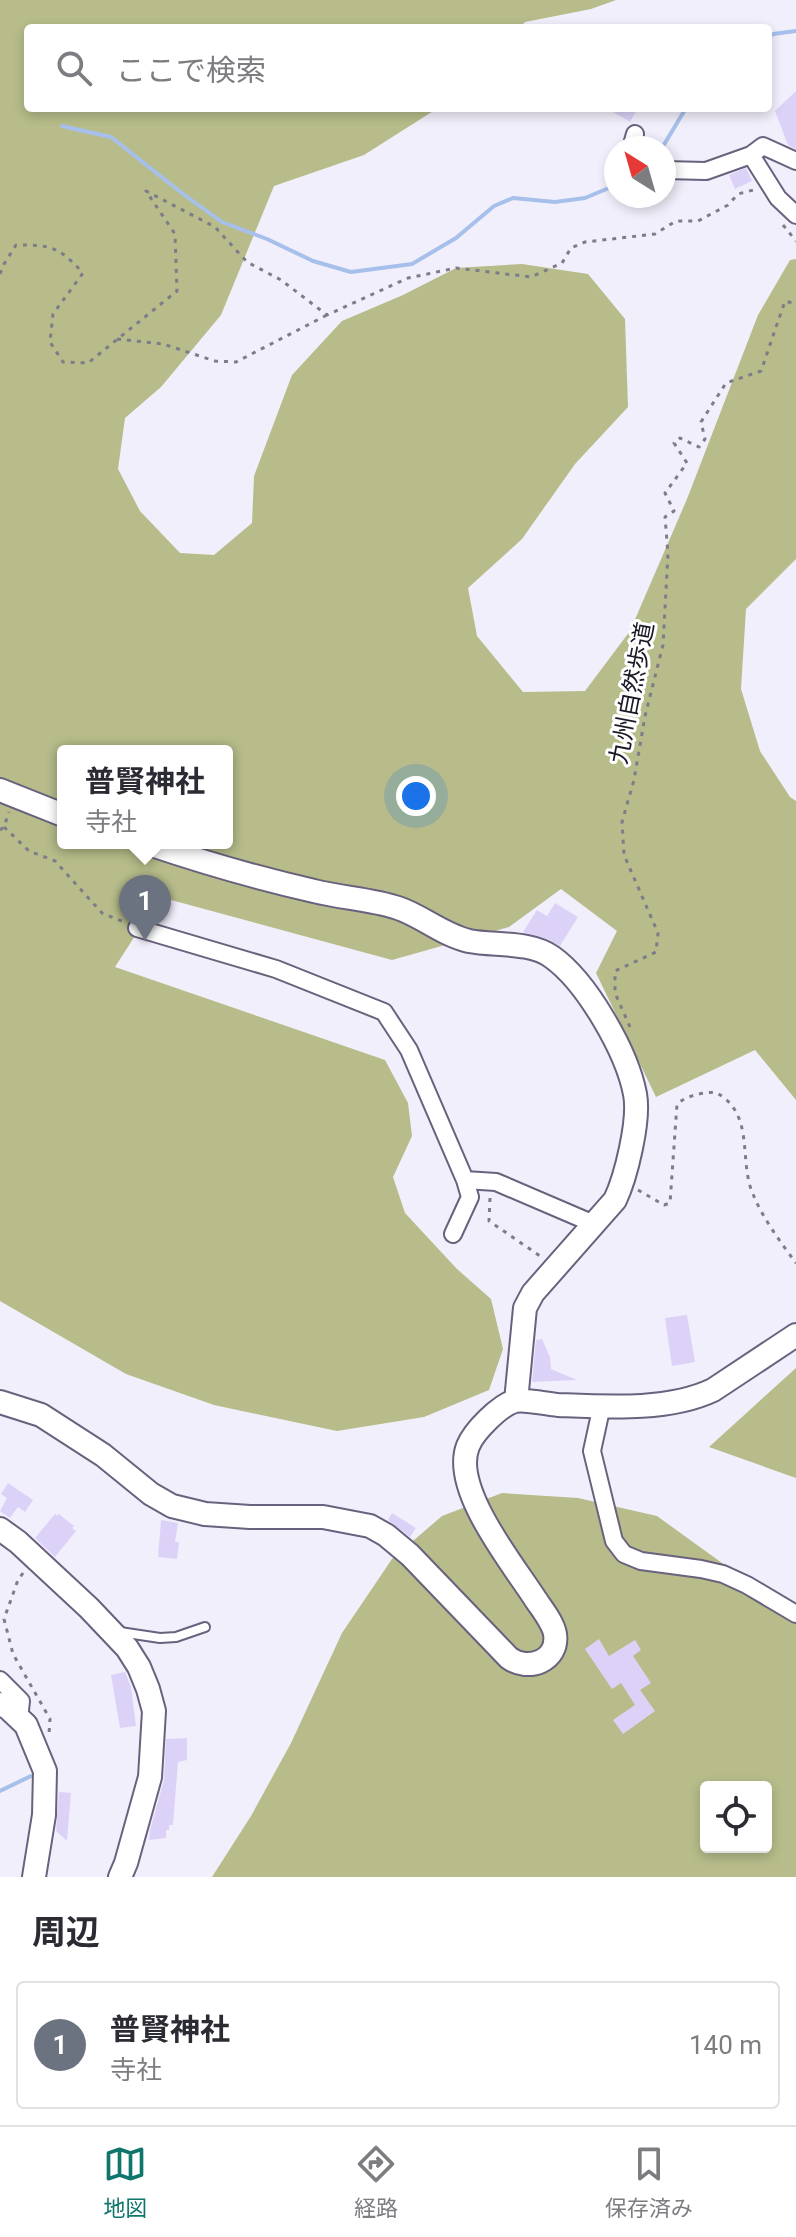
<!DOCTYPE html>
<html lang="ja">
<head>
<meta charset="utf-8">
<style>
  :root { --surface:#fff; --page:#f7f7f7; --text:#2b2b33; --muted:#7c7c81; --line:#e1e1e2; --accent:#0f766e }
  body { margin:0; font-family:Roboto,"Noto Sans JP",sans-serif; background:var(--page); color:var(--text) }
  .controls { position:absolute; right:24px; bottom:24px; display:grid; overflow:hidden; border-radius:8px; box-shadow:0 4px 12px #0003 }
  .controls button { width:72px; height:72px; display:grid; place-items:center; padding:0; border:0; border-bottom:2px solid var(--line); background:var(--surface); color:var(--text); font:40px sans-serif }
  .compass { position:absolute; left:604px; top:136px; width:72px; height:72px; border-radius:50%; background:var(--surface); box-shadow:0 4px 12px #0003; rotate:323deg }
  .you { position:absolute; left:416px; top:796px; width:28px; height:28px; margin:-20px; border:6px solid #fff; border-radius:50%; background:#1a73e8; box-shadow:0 0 0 12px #1a73e833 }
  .badge { display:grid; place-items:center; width:52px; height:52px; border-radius:50%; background:var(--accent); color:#fff; font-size:26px; font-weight:700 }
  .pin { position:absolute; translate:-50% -66px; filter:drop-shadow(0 2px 4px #0008) }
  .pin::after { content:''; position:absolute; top:42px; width:28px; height:24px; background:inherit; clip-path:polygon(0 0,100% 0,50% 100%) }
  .popup { position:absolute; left:57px; top:745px; width:176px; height:104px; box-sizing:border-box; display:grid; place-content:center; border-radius:8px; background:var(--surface); filter:drop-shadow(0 2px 6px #0005); font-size:26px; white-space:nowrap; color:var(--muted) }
  .popup b { font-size:30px; color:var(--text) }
  .popup::after { content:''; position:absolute; left:50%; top:100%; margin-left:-16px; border:16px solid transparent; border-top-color:var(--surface) }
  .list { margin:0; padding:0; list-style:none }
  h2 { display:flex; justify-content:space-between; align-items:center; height:104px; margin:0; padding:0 32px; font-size:34px }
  h2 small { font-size:26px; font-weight:400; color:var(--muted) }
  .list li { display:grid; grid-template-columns:52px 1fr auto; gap:24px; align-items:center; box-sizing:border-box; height:128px; margin:0 16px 16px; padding:0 16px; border:2px solid var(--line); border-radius:8px }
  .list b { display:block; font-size:30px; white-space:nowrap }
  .list p { margin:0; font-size:26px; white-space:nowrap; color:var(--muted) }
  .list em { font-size:26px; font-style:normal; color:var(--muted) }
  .icon { flex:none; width:44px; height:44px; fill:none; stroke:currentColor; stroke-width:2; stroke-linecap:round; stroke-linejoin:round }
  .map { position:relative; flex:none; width:796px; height:1877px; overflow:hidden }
  .search { position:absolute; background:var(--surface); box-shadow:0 4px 12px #0003; left:24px; right:24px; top:24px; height:88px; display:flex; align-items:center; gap:20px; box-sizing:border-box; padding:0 28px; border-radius:8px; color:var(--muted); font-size:30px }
  .sheet { height:248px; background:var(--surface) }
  nav { display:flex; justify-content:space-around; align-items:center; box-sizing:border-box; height:112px; border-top:2px solid var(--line); background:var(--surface); font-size:22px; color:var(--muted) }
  nav a { display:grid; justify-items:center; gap:4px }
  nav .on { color:var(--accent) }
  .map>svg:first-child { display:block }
</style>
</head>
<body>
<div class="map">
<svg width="796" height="1877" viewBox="0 0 796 1877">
  <rect width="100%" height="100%" fill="#f2effc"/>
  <path fill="#b7bc8a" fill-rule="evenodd" d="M0 0H616L591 9 525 22 519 28H28V108H438L364 155 274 186 221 315 161 387 125 418 118 469 140 511 180 553 214 555 252 523 254 476 292 375 342 321 403 295 456 268 522 264 588 274 625 319 628 407 575 464 522 539 468 588 477 636 523 692 585 691 630 631 687 499 758 315 790 260 796 259V559L746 609 741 689 760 751 790 797 796 801V1100L755 1050 656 1097 596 973 617 931 561 889 509 927 392 960 160 897 115 967 385 1060 408 1103 412 1136 393 1177 405 1213 457 1269 491 1299 503 1349 489 1390 424 1417 337 1431 214 1405 126 1374 0 1301ZM63 751H227V843H63Z
    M796 1368V1478L709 1447Z
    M502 1493 578 1498 657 1516 740 1576 796 1608V1877H212L251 1816 291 1743 342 1633 392 1559 442 1516ZM706 1787H766V1847H706Z"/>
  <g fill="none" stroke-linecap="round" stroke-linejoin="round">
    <path stroke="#a6c0eb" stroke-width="4" d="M768 38 773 34 796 31
      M62 126 111 137 183 194 222 222 267 239 313 261 351 272 412 264 456 238 494 206 513 198 555 202 585 198 616 185
      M662 148 686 108
      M0 1791 31 1776"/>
  </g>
  <path fill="#dcd2f8" d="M796 91V149L788 145 775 111Z
    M606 108H638L630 122Z
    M746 168 752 181 735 189 729 175Z
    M555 903 578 917 560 946 548 939 523 932 537 910 547 916Z
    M687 1315 695 1362 672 1366 665 1318Z
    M542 1339 550 1357 551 1369 577 1380 532 1382 536 1340Z
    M8 1483 33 1500 25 1512 18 1507 10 1518 0 1511 7 1498 1 1494Z
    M392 1513 416 1528 410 1537 388 1520Z
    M55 1514 57 1516 59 1514 74 1526 72 1528 76 1531 55 1557 35 1538Z
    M161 1520 178 1523 175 1542H179L177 1559 158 1557Z
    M599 1639 609 1656 635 1640 641 1650 633 1656 651 1683 640 1690 655 1711 623 1734 613 1720 635 1705 621 1683 612 1689 585 1649Z
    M125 1672 131 1687 136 1726 120 1728 111 1675Z
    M187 1738V1760L178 1762 173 1825H169V1830H166V1838L149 1840 150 1830 164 1780 166 1739Z
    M59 1792 71 1793 67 1841 56 1831Z"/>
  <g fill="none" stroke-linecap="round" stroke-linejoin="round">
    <defs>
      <path id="service" d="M120 1632 160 1638 176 1637 205 1627"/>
      <path id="minor" d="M631 148 635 134
        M751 155 778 198 796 215
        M664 170 706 171 751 155 763 146 796 161
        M137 928 276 969 384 1012 409 1050 465 1180 496 1182 594 1224
        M453 1234 470 1197 465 1180
        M602 1405 592 1451 614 1541 624 1554 641 1561 701 1569 723 1574 747 1585 796 1614
        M0 1680 21 1701 19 1719"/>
      <path id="tertiary" d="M0 790 63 815
        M146 843C202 862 257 878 314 891 341 898 372 899 398 908 422 916 443 935 469 941 494 946 530 941 552 957 587 982 627 1052 635 1094 640 1120 626 1177 615 1200L533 1293 525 1308 516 1401
        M0 1402 41 1415 103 1455 151 1494 172 1506 205 1514 250 1517H323L370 1526 386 1535 410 1555 509 1658C528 1672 559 1661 555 1634 553 1622 541 1608 534 1597 512 1563 451 1488 468 1446 474 1431 500 1405 515 1401 525 1399 547 1404 558 1405 607 1407 669 1411 713 1390L796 1335
        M0 1529 18 1542 89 1608 127 1648 139 1667 148 1689 154 1711 150 1777 126 1863 120 1877
        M0 1704 8 1708 26 1725 45 1771 44 1815 34 1877"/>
    </defs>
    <use href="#service" stroke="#69617d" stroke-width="12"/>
    <use href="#minor" stroke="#69617d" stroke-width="20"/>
    <use href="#tertiary" stroke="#69617d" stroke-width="26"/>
    <path stroke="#7f7b88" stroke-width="3" stroke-dasharray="4 6" stroke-linecap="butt" d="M783 225 796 241
      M0 274 4 264 16 245C51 245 58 246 83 273L53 314 50 342 63 362 88 363 177 291 175 234 146 191 215 227 247 262 281 280 327 315 408 278 456 268 531 277 562 263 571 248 585 242 655 234 676 221H698L728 205 738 194 757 189
      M117 339 163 344 215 361 236 362 327 315
      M4 827 29 851 55 861 102 913 124 922
      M0 830 4 827 9 812
      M630 1027 615 993V971L656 952 658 933 624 855 622 822 634 780 645 716 663 645 668 554 665 517 674 511 665 493 687 463 674 443 680 438 699 447 705 439 701 422 726 383 761 371 785 301 796 304
      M638 1190 664 1205 670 1203 677 1104C688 1095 701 1093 715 1092 756 1113 738 1161 753 1194 762 1217 781 1243 796 1263
      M490 1198 489 1221 543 1258
      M23 1573 18 1580 4 1619 13 1654 50 1719 49 1734"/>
    <use href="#service" stroke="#fff" stroke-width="8"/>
    <use href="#minor" stroke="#fff" stroke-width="16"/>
    <use href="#tertiary" stroke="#fff" stroke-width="22"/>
  </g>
  <g text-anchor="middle" stroke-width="6" stroke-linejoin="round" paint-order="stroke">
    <g font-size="24" fill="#1c1824" stroke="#fff">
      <text transform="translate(632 693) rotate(-79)" y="8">九州自然歩道</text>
    </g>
  </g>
</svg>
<div class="controls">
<button><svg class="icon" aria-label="locate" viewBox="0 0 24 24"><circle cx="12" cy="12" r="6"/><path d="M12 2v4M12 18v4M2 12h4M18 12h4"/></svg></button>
</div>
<svg class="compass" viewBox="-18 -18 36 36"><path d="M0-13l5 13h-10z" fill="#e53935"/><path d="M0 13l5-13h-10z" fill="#7c7c81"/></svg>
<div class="you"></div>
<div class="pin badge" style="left:145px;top:941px;background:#6b7280">1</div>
<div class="popup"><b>普賢神社</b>寺社</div>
<div class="search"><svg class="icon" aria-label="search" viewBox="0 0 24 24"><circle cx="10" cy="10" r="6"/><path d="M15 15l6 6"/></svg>ここで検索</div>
</div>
<section class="sheet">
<h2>周辺<small></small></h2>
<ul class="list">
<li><span class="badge" style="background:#6b7280">1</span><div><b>普賢神社</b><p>寺社</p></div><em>140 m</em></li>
</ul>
</section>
<nav>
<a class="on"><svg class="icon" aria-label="map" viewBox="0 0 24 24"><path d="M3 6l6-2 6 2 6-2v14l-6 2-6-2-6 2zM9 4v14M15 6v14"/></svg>地図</a>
<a><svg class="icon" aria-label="directions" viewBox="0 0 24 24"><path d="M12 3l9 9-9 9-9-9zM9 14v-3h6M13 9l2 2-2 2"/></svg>経路</a>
<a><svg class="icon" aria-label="saved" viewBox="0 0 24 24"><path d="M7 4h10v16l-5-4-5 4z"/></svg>保存済み</a>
</nav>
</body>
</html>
